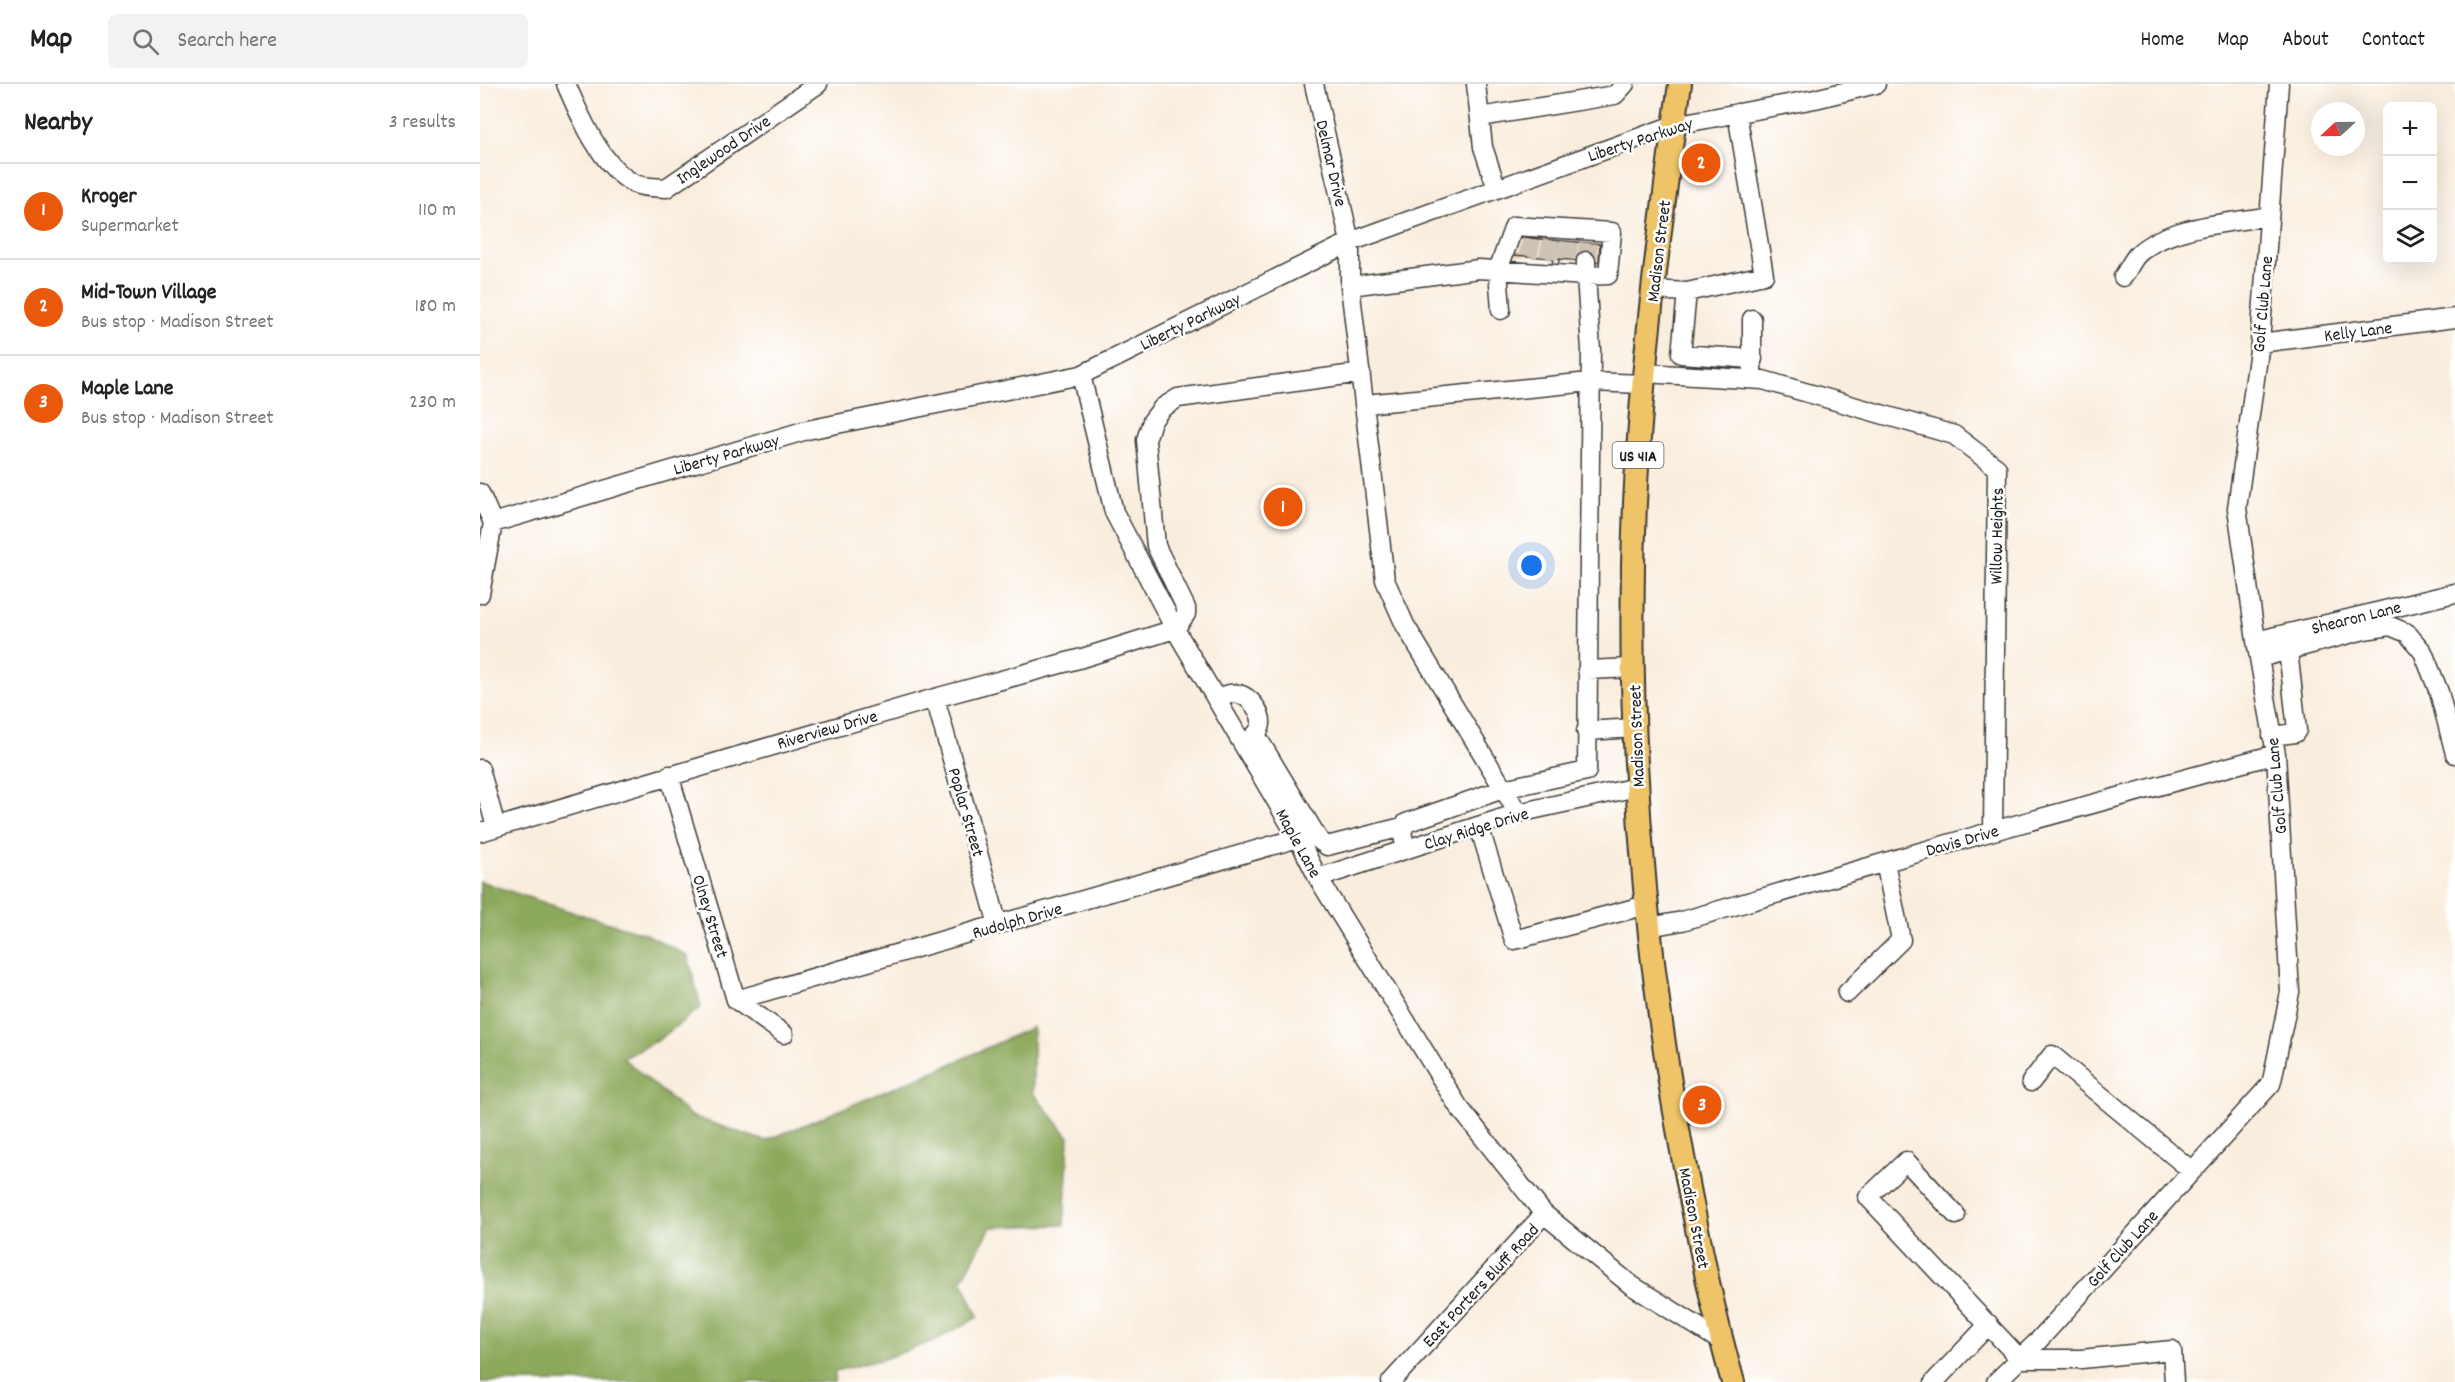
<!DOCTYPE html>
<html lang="en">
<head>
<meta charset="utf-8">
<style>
  :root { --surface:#fff; --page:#f2f2f2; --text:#222; --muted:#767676; --line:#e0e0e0; --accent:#ea580c }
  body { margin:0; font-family:Dekko,sans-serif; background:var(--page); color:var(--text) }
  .controls { position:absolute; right:18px; top:18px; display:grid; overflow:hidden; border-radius:9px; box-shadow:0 6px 24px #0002 }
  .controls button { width:54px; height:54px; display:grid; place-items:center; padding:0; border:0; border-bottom:2px solid var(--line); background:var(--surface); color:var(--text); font:30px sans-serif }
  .compass { position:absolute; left:1831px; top:18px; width:54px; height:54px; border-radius:50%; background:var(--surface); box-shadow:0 6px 24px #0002; rotate:248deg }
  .you { position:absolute; left:1052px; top:482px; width:21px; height:21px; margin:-15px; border:4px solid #fff; border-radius:50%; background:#1a73e8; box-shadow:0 0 0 9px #1a73e833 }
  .badge { display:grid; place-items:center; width:39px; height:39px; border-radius:50%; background:var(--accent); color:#fff; font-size:20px; font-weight:700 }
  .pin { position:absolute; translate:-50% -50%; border:3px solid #fff; box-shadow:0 2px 6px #0006 }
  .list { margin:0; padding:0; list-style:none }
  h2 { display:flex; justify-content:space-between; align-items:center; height:78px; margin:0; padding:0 24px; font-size:26px }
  h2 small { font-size:20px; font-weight:400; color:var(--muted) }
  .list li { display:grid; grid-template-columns:39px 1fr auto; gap:18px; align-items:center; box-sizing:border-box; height:96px; padding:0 24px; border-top:2px solid var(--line) }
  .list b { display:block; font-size:22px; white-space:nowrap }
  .list p { margin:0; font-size:20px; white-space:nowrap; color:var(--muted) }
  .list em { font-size:20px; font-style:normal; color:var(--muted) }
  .icon { flex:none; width:33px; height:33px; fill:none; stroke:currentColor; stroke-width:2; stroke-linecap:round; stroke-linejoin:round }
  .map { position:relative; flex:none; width:1975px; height:1298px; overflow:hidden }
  header { display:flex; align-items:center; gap:36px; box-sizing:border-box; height:84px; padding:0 30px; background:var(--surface); border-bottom:2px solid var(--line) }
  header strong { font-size:28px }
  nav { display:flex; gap:33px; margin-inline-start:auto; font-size:21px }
  .search { width:420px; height:54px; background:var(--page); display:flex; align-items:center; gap:15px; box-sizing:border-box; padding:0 21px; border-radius:9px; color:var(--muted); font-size:22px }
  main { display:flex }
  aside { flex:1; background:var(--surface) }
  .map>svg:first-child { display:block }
</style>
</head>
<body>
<header>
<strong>Map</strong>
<div class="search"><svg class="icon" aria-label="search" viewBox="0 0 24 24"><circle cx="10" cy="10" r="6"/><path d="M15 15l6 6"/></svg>Search here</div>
<nav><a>Home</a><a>Map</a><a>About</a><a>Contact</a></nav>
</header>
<main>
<aside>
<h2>Nearby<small>3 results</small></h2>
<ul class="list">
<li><span class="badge">1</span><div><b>Kroger</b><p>Supermarket</p></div><em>110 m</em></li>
<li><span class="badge">2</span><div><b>Mid-Town Village</b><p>Bus stop · Madison Street</p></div><em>180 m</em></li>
<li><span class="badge">3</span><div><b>Maple Lane</b><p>Bus stop · Madison Street</p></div><em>230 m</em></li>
</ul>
</aside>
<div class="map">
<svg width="1975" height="1298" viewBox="0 0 1975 1298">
  <rect width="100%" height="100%" fill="#fff"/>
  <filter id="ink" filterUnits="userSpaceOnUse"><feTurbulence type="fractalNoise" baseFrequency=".0167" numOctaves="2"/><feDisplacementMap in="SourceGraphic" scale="12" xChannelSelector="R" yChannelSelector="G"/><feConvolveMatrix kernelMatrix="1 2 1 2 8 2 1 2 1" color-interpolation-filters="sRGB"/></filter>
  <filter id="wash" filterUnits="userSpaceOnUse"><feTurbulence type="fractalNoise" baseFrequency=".008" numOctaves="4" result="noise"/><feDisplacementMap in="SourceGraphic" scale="24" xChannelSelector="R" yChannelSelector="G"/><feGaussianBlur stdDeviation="1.35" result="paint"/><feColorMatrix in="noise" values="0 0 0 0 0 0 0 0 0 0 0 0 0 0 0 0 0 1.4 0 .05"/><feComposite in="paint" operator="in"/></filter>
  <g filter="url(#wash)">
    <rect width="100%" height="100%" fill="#f9eddd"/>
    <path fill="#8da95c" stroke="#54623c" stroke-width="1.5" d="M0 797 89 827 166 850 208 872 221 923 181 954 143 974 211 1032 285 1057 469 981 553 943V1009L589 1053 584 1141 511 1143 482 1196 498 1233 456 1256 404 1275 355 1287 354 1298H0Z"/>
    <g id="blocks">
      <path fill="#daab76" d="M1034 153 1120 160 1119 178 1079 175 1078 183H1072L1073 174 1033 171Z"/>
    </g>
  </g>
  <g filter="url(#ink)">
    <use href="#blocks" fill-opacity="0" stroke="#3d3b39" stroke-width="1.5"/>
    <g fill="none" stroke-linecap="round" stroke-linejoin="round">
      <path stroke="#cdc3b6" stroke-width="18" stroke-dasharray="18 9" stroke-linecap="butt" d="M1048 172 1052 155
        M1068 174 1072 156
        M1087 175 1089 158
        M1106 177 1108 159"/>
      <defs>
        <path id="minor" d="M86 0C100 32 121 82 153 99 162 104 176 103 186 104L338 0
          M834 0 870 158V202L905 496 925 541 1038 729
          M996 0 1003 63 1017 105
          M1257 29 1284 191 1207 208 1201 270 1273 275
          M1000 33 1135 11 1145 0
          M1643 193C1648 186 1652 176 1658 170 1687 142 1750 139 1789 132
          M870 202 999 185 1106 192 1111 266 1107 687 1023 705 926 739 922 748 926 765
          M1173 206 1207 208
          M1021 226 1018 186 1034 142 1132 148 1128 191 1106 192V177
          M1272 235V288
          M1780 259 1975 234
          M1164 289 1283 296 1474 351 1517 384 1513 747
          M601 291 634 428 695 545 818 754 838 794 978 1022 1064 1130 1151 1201 1241 1257
          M885 320 1110 298 1163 300
          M0 409 13 439 0 510
          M13 439 327 346 601 291 870 158 1194 41 1335 15 1396 0
          M1776 557 1975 509
          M1779 574 1884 546 1910 542 1927 549 1943 568 1959 608 1975 670
          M1107 586 1153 584
          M455 614 518 841
          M736 615C743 612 751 608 759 610 770 613 782 628 781 640 780 648 773 653 767 658
          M1106 647 1155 644
          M776 651 839 756 847 762 922 743
          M1792 652 1815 649 1817 646 1808 566
          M0 685 16 743
          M189 691 256 916 304 950
          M999 742 1034 856 1167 821
          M0 748 455 614 602 574 695 545 706 530V524L676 462 666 356 672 337 682 324 698 314 881 289
          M838 794 1038 729 1157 703
          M1169 843 1202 837 1513 747 1796 670
          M1367 909 1421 856 1405 778
          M256 916 818 754
          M1551 998 1572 971 1712 1087
          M1476 1131 1426 1077 1388 1113 1540 1275H1601L1692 1266 1694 1298
          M911 1298 1064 1130
          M1454 1298 1509 1240
          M1516 1298 1558 1257 1791 1000 1793 992 1810 908 1796 670 1776 557 1757 424 1780 259 1799 0"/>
        <path id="major" d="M1200 0C1180 139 1162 278 1155 419 1145 647 1164 875 1208 1099 1221 1166 1234 1233 1253 1298"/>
      </defs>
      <use href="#minor" stroke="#3d3b39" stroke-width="21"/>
      <use href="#major" stroke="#3d3b39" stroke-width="26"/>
      <use href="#minor" stroke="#fff" stroke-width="18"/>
      <use href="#major" stroke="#efc469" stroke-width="22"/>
    </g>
  </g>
  <g text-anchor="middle" stroke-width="5" stroke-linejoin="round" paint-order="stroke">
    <rect fill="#fff" stroke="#606060" stroke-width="1.5" x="1132.5" y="358" width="51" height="26" rx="4.5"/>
    <g font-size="16" font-weight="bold" fill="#1c1c1c">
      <text x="1158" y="377">US 41A</text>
    </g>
    <g font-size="18" fill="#1c1c1c" stroke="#fff">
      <text transform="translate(1160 55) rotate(-18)" y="6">Liberty Parkway</text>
      <text transform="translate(243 65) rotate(-34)" y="6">Inglewood Drive</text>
      <text transform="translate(852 79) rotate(77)" y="6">Delmar Drive</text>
      <text transform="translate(1178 167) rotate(-83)" y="6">Madison Street</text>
      <text transform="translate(1782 220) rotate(-85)" y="6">Golf Club Lane</text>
      <text transform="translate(710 237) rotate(-26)" y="6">Liberty Parkway</text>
      <text transform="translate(1878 247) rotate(-7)" y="6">Kelly Lane</text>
      <text transform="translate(246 370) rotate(-16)" y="6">Liberty Parkway</text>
      <text transform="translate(1516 452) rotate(-89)" y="6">Willow Heights</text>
      <text transform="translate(1876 533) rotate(-14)" y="6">Shearon Lane</text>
      <text transform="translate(347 645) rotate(-16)" y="6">Riverview Drive</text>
      <text transform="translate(1156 652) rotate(-92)" y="6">Madison Street</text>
      <text transform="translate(1796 702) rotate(-95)" y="6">Golf Club Lane</text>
      <text transform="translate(487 728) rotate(74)" y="6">Poplar Street</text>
      <text transform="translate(996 744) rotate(-17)" y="6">Clay Ridge Drive</text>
      <text transform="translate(1482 756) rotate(-16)" y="6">Davis Drive</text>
      <text transform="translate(819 759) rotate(61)" y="6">Maple Lane</text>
      <text transform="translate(231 832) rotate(73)" y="6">Olney Street</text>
      <text transform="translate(537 836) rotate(-16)" y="6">Rudolph Drive</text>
      <text transform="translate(1215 1134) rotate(79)" y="6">Madison Street</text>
      <text transform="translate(1642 1164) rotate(-48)" y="6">Golf Club Lane</text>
      <text transform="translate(1000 1201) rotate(-47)" y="6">East Porters Bluff Road</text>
    </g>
  </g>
</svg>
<div class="controls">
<button>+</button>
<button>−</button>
<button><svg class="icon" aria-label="layers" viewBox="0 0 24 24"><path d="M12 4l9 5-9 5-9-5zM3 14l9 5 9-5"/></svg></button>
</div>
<svg class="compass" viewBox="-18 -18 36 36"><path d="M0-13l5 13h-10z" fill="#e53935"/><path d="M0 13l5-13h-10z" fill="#767676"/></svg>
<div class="you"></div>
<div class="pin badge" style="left:803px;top:423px">1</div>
<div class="pin badge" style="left:1221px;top:79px">2</div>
<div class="pin badge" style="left:1222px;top:1021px">3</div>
</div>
</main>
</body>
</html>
